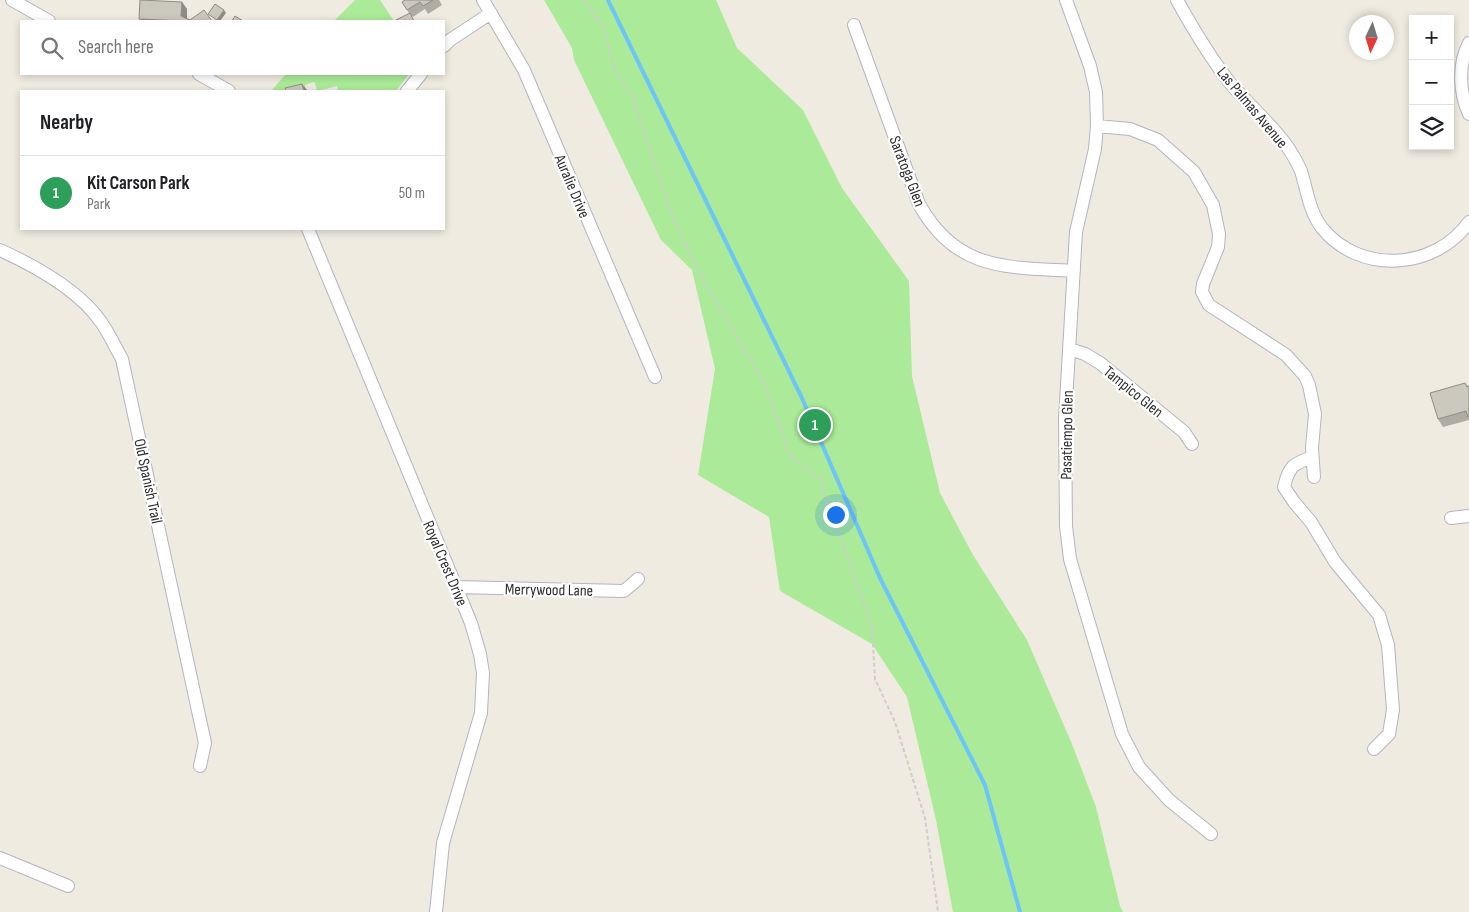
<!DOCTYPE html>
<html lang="en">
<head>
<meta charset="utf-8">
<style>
  :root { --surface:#fff; --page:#f2f2f2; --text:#202124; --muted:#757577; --line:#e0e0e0; --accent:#3e4cff }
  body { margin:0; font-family:"Sofia Sans Condensed",sans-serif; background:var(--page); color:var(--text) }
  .controls { position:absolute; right:15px; top:15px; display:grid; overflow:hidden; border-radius:0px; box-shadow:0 2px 8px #0003 }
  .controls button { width:45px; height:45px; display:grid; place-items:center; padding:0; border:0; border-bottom:1px solid var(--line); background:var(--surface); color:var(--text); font:25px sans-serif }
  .compass { position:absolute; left:1349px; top:15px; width:45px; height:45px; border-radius:50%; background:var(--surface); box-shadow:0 2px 8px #0003; rotate:184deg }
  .you { position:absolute; left:835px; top:514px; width:18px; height:18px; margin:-12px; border:4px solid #fff; border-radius:50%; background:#1a73e8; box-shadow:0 0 0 8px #1a73e833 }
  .badge { display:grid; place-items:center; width:32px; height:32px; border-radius:50%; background:var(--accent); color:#fff; font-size:16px; font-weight:700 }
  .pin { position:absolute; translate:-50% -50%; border:2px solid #fff; box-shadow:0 1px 5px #0006 }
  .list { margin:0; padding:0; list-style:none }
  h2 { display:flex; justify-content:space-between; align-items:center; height:65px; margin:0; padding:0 20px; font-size:21px }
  h2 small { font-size:16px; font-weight:400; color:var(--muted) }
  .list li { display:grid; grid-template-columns:32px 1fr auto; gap:15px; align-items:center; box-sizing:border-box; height:75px; padding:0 20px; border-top:1px solid var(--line) }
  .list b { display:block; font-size:19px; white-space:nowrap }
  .list p { margin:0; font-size:16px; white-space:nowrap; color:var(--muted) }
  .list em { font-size:16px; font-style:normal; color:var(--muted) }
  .icon { flex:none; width:28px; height:28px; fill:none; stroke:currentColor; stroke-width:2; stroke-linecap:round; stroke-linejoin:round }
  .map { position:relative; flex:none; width:1469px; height:912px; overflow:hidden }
  .search { position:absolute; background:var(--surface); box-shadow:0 2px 8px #0003; left:20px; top:20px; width:425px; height:55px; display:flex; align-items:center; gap:12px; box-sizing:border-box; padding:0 18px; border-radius:0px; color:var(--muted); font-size:19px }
  .panel { position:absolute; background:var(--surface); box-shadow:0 2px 8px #0003; left:20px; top:90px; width:425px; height:140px; border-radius:0px }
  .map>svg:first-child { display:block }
</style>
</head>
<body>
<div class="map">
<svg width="1469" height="912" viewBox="0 0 1469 912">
  <rect width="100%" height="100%" fill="#f0ebe0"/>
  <path fill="#abea98" d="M355 0H380L394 21H334Z
    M544 0H716L737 48 803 110 842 188 909 281 912 376 940 493 973 555 1027 640 1072 744 1096 807 1120 906 1123 912H953L936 820 907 697 872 644 780 591 769 517 698 475 715 369 692 270 661 240 574 60 572 48Z
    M286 74H409L396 91H338L337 86 317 91 315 83 313 82 305 85 306 91H271Z"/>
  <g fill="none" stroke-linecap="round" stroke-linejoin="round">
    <path stroke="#6cc4f9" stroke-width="4" d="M608 0 801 396 880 578 985 785 1020 912"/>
    <defs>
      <path id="minor" d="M12 0 49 21
        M483 0 524 70 655 377
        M1066 0 1090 66 1096 92 1097 126 1095 149 1076 232 1065 419 1066 526 1070 559 1122 734 1139 767 1169 800 1211 834
        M1177 0C1193 29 1210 57 1230 83 1247 103 1268 121 1284 142 1290 150 1297 162 1301 171 1307 190 1309 211 1322 228 1360 275 1435 270 1469 222
        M854 25 919 204C956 271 1006 267 1074 271
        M1469 43C1458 64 1459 92 1469 114
        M444 46 450 40 491 13
        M199 74 229 91
        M407 91 421 74
        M1097 126 1130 129 1158 140 1194 172 1213 205 1219 234 1218 247 1203 284 1202 292 1209 305 1286 355 1305 376 1309 385 1315 414 1312 448 1314 477
        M308 229 471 623 480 654 483 673 481 713 443 843 436 912
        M0 250C35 266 79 290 101 322 109 333 115 347 122 359L205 743 200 766
        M1069 349 1085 354 1100 363 1184 432 1192 444
        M1312 457C1293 464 1289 466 1284 487L1294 502 1311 522 1335 562 1379 615 1388 645 1393 710 1389 734 1374 749
        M1451 518 1469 516
        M456 587 624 591 638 579
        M0 858 68 886"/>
    </defs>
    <use href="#minor" stroke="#b4b4c2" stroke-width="14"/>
    <path stroke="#cdcdcd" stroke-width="2" stroke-dasharray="4 2.5" stroke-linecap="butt" d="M584 0 604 28 615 70 631 93 673 217 703 280 763 381 791 457 821 480 828 509 842 542 872 627 875 679 895 722 925 818 938 912"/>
    <use href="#minor" stroke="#fff" stroke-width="12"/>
  </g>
  <path fill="#afada3" d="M405 0H439L442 5 428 14 425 9 413 17 409 13 402 2Z
    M182 2 187 9V19L190 20 212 21H141L139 19Z
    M1465 383 1468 386H1469V420L1443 427 1438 419Z"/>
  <path fill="#8e8d85" d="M182 2 187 9V21L181 16Z
    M224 10 226 13 220 21H218L217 20Z
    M302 84 308 91H304Z"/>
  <path fill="#cbc9be" stroke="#8e8d85" d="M140 0 182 2 181 16 190 20 204 10 212 21H183L139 19Z
    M405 0H433L423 6 420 2 407 10 402 2Z
    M215 4 224 10 217 20 208 14Z
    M410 13 414 21H397L396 20Z
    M235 16 243 21H232Z
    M302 84 304 91H286L285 88Z
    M1465 383 1467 387 1469 386V416L1468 417 1466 411 1438 419 1430 393Z"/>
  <g text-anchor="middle" stroke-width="4.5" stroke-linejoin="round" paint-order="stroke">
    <g font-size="16" fill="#2e2e2e" stroke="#fff">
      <text transform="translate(1253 107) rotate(50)" y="6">Las Palmas Avenue</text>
      <text transform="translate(908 171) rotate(69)" y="6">Saratoga Glen</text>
      <text transform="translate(573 186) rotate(67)" y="6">Auralie Drive</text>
      <text transform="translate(1134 391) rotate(39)" y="6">Tampico Glen</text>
      <text transform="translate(1066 435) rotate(-89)" y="6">Pasatiempo Glen</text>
      <text transform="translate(149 481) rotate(78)" y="6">Old Spanish Trail</text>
      <text transform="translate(446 563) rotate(67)" y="6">Royal Crest Drive</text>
      <text transform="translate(549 589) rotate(1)" y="6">Merrywood Lane</text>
    </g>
  </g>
</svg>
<div class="controls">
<button>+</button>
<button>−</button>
<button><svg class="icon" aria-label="layers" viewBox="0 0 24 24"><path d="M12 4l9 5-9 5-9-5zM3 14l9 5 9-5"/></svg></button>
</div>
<svg class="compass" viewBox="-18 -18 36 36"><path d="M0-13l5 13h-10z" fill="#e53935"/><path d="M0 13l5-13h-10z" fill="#757577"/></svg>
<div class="you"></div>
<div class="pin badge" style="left:815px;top:425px;background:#2e9e5b">1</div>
<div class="search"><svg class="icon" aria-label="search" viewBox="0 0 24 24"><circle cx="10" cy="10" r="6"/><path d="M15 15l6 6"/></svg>Search here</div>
<section class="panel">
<h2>Nearby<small></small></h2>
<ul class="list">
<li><span class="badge" style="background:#2e9e5b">1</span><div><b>Kit Carson Park</b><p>Park</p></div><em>50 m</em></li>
</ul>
</section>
</div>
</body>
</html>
